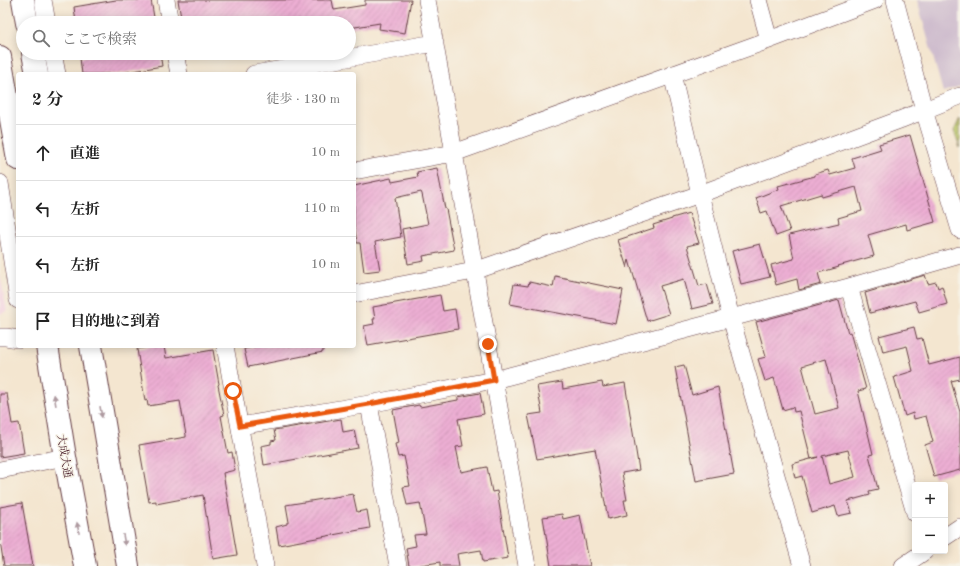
<!DOCTYPE html>
<html lang="ja">
<head>
<meta charset="utf-8">
<style>
  :root { --surface:#fff; --page:#f2f2f2; --text:#222; --muted:#767676; --line:#e0e0e0 }
  body { margin:0; font-family:"Old Standard TT","Noto Serif JP",serif; background:var(--page); color:var(--text) }
  .controls { position:absolute; right:12px; bottom:12px; display:grid; overflow:hidden; border-radius:4px; box-shadow:0 2px 10px #0003 }
  .controls button { width:36px; height:36px; display:grid; place-items:center; padding:0; border:0; border-bottom:1px solid var(--line); background:var(--surface); color:var(--text); font:20px sans-serif }
  .stop { position:absolute; width:12px; height:12px; margin:-9px; border:3px solid #ea580c; border-radius:50%; background:#fff }
  .stop.end { background:#ea580c; border-color:#fff; box-shadow:0 1px 4px #0008 }
  .list { margin:0; padding:0; list-style:none }
  h2 { display:flex; justify-content:space-between; align-items:center; height:52px; margin:0; padding:0 16px; font-size:17px }
  h2 small { font-size:13px; font-weight:400; color:var(--muted) }
  .list li { display:grid; grid-template-columns:26px 1fr auto; gap:12px; align-items:center; box-sizing:border-box; height:56px; padding:0 16px; border-top:1px solid var(--line) }
  .list b { display:block; font-size:15px; white-space:nowrap }
  .list em { font-size:13px; font-style:normal; color:var(--muted) }
  .icon { flex:none; width:22px; height:22px; fill:none; stroke:currentColor; stroke-width:2; stroke-linecap:round; stroke-linejoin:round }
  .map { position:relative; flex:none; width:960px; height:566px; overflow:hidden }
  .search { position:absolute; background:var(--surface); box-shadow:0 2px 10px #0003; left:16px; top:16px; width:340px; height:44px; display:flex; align-items:center; gap:10px; box-sizing:border-box; padding:0 14px; border-radius:22px; color:var(--muted); font-size:15px }
  .panel { position:absolute; background:var(--surface); box-shadow:0 2px 10px #0003; left:16px; top:72px; width:340px; height:276px; border-radius:4px }
  .map>svg:first-child { display:block }
</style>
</head>
<body>
<div class="map">
<svg width="960" height="566" viewBox="0 0 960 566">
  <defs>
    <pattern id="park-dots" width="8" height="8" patternUnits="userSpaceOnUse"><rect width="8" height="8" fill="#bbc96b"/><path d="M2 2h.1M6 6h.1" fill="none" stroke="#a2ac5d" stroke-width="1.8" stroke-linecap="round"/></pattern>
    <pattern id="building-hatch" width="6" height="6" patternUnits="userSpaceOnUse"><rect width="6" height="6" fill="#ecaed3"/><path d="M-1 1l2-2M0 6l6-6M5 7l2-2" fill="none" stroke="#cc95b5"/></pattern>
  </defs>
  <rect width="100%" height="100%" fill="#f7f3e8"/>
  <filter id="ink" filterUnits="userSpaceOnUse"><feTurbulence type="fractalNoise" baseFrequency=".025" numOctaves="2"/><feDisplacementMap in="SourceGraphic" scale="8" xChannelSelector="R" yChannelSelector="G"/><feConvolveMatrix kernelMatrix="1 2 1 2 8 2 1 2 1" color-interpolation-filters="sRGB"/></filter>
  <filter id="wash" filterUnits="userSpaceOnUse"><feTurbulence type="fractalNoise" baseFrequency=".012" numOctaves="4" result="noise"/><feDisplacementMap in="SourceGraphic" scale="16" xChannelSelector="R" yChannelSelector="G"/><feGaussianBlur stdDeviation="0.9" result="paint"/><feColorMatrix in="noise" values="0 0 0 0 0 0 0 0 0 0 0 0 0 0 0 0 0 1.4 0 .05"/><feComposite in="paint" operator="in"/></filter>
  <g filter="url(#wash)">
    <rect width="100%" height="100%" fill="#f4e6d0"/>
    <path fill="#f3cfdf" d="M0 274 7 311 0 314Z"/>
    <path fill="#cfbdce" d="M917 0H960V86L943 92Z"/>
    <path fill="url(#park-dots)" stroke="#82744b" d="M960 118V148L954 131Z"/>
    <g id="blocks">
      <path fill="url(#building-hatch)" fill-rule="evenodd" d="M116 0H151L155 23H76L74 7Z
        M178 0H332L334 10 365 5V0H411L405 33 379 29 380 23 349 28V23H191L190 16 181 18Z
        M92 53H115L116 55 129 53H160L162 66 117 74H82L80 58 93 56Z
        M910 135 935 222 907 230 906 224 868 235 874 256 838 266 839 267 818 273 821 284 799 290 797 279 776 285 771 265 794 259 789 235 839 223 838 218 862 211 856 187 822 197 821 194 781 206 790 231 776 236 767 211 761 213 756 198 779 189 778 186 815 176V174L828 170 830 175 855 168 852 158 881 149 879 144Z
        M437 168 445 209H446L454 250 423 256 424 261 408 264 402 229 428 224 422 194 421 192 395 198 401 237 375 242 380 270 364 272 360 243H357L354 225V186L391 178 392 182 418 177 417 172Z
        M689 213 699 243 687 246 699 286 707 284 713 304 692 309 684 279 660 286 669 314 647 321 629 260 627 268 618 240 654 228 653 225 672 219V218Z
        M760 244 770 277 741 284 732 251Z
        M925 275 928 284 936 282 938 288 942 286 947 304 919 312 915 301 870 313 865 293Z
        M555 276 623 290 616 324 510 304 514 284 528 286 529 282 553 287Z
        M440 295 443 311 455 309 458 329 368 345 364 326 374 324 373 319H375L373 307Z
        M839 300 848 333 850 332 866 389 858 391 873 454 869 455 878 489 869 491 870 495 848 501 852 513 838 516 835 506 812 513 802 476 795 478 792 464 818 457 811 459 799 411 794 412 793 407 783 410 774 378 765 381 758 359 766 357 756 322ZM826 359 839 408 815 414 802 366ZM848 450 855 477 829 484 822 456Z
        M914 327 917 339 922 338 929 365 960 357V379L951 381 960 412V470L934 477 925 445 933 442 926 416 914 419 913 413 905 416 894 377 913 371 907 346 883 352 879 336Z
        M154 346H164L166 358 213 350 219 384 218 385 224 415 221 416 228 453 232 452 235 470 223 473 237 555 213 559 203 495 156 504V501L149 502 139 445 186 437V435L180 401 148 406 147 400 145 401 137 349Z
        M259 346H323V352L248 367 244 349Z
        M684 365 692 395 718 387 734 474 696 481 675 367Z
        M562 382 563 389 602 382 603 387 625 383 639 470 622 473 627 500H624L627 515 608 519 595 449 537 459 528 415 542 413 537 386Z
        M480 393 484 414 458 419 463 446 456 447 461 472 487 467 492 492 497 491 508 558 483 562 481 550 457 554 459 566H440V562L415 566H409L406 548 416 546 414 535 426 534 420 503 407 505 403 487 410 486 404 456 398 457 395 444 399 443 393 410 419 405 420 407 458 400V397Z
        M0 394H7L12 424 19 423 24 453 0 457Z
        M341 419 343 432 354 430 358 448 264 465 261 446 271 444V441L276 440 274 430Z
        M353 494 357 512 367 510 370 528 279 545 276 527 287 524V522H289L286 505Z
        M22 503 33 566H4L0 541V507Z
        M562 514 563 519 580 515 590 566H551L543 517Z"/>
    </g>
  </g>
  <g filter="url(#ink)">
    <use href="#blocks" fill-opacity="0" stroke="#643d44" stroke-width="1"/>
    <g fill="none" stroke-linecap="round" stroke-linejoin="round">
      <defs>
        <path id="street" d="M43 0 47 23
          M166 0 170 23
          M427 0 527 566
          M758 0 769 40
          M895 0 924 110 960 230
          M53 53 57 74
          M175 53 179 74
          M254 74 435 43
          M672 74 700 194 731 318 802 566
          M354 171 454 153 769 40 875 0
          M0 183 18 300
          M849 287 915 513
          M354 294 474 271 700 194 902 119 960 96
          M0 337H6L18 339
          M225 346 265 566
          M369 404 398 566
          M240 426 369 404 494 380 849 287 960 255
          M0 470 65 457
          M945 537 960 527
          M903 566 925 551"/>
        <path id="secondary" d="M23 0 27 23
          M33 53 37 74
          M0 57 18 159
          M47 346 65 457 85 566
          M91 346 128 566"/>
      </defs>
      <use href="#street" stroke="#643d44" stroke-width="18"/>
      <use href="#secondary" stroke="#643d44" stroke-width="24"/>
      <use href="#street" stroke="#fff" stroke-width="17"/>
      <use href="#secondary" stroke="#fff" stroke-width="22"/>
    </g>
    <defs><path id="oneway-solid" d="M-6-.8H1V-3.2L6.5 0L1 3.2V.8H-6Z"/></defs>
    <g fill="#ae9aa0">
      <use href="#oneway-solid" transform="translate(55 400) rotate(-99)"/>
      <use href="#oneway-solid" transform="translate(101 412) rotate(80)"/>
      <use href="#oneway-solid" transform="translate(78 528) rotate(-101)"/>
      <use href="#oneway-solid" transform="translate(124 540) rotate(80)"/>
    </g>
  </g>
  <g fill="none" stroke-linecap="round" stroke-linejoin="round" filter="url(#ink)">
    <path stroke="#ea580c" stroke-width="5" d="M233 391 240 426 369 404 494 380 488 344"/>
  </g>
  <g text-anchor="middle" stroke-width="3" stroke-linejoin="round" paint-order="stroke">
    <g font-size="11" fill="#4a1f2b" stroke="#f7f3e8">
      <text transform="translate(65 456) rotate(80)" y="4">大成大通</text>
    </g>
  </g>
</svg>
<div class="controls">
<button>+</button>
<button>−</button>
</div>
<div class="stop" style="left:233px;top:391px"></div>
<div class="stop end" style="left:488px;top:344px"></div>
<div class="search"><svg class="icon" aria-label="search" viewBox="0 0 24 24"><circle cx="10" cy="10" r="6"/><path d="M15 15l6 6"/></svg>ここで検索</div>
<section class="panel">
<h2>2 分<small>徒歩 · 130 m</small></h2>
<ul class="list">
<li><svg class="icon" aria-label="ahead" viewBox="0 0 24 24"><path d="M12 20V5M6 11l6-6 6 6"/></svg><div><b>直進</b></div><em>10 m</em></li>
<li><svg class="icon" aria-label="left" viewBox="0 0 24 24"><path d="M17 20v-9H6M10 6l-5 5 5 5"/></svg><div><b>左折</b></div><em>110 m</em></li>
<li><svg class="icon" aria-label="left" viewBox="0 0 24 24"><path d="M17 20v-9H6M10 6l-5 5 5 5"/></svg><div><b>左折</b></div><em>10 m</em></li>
<li><svg class="icon" aria-label="arrive" viewBox="0 0 24 24"><path d="M6 21V4h12l-3 4 3 4H6"/></svg><div><b>目的地に到着</b></div></li>
</ul>
</section>
</div>
</body>
</html>
